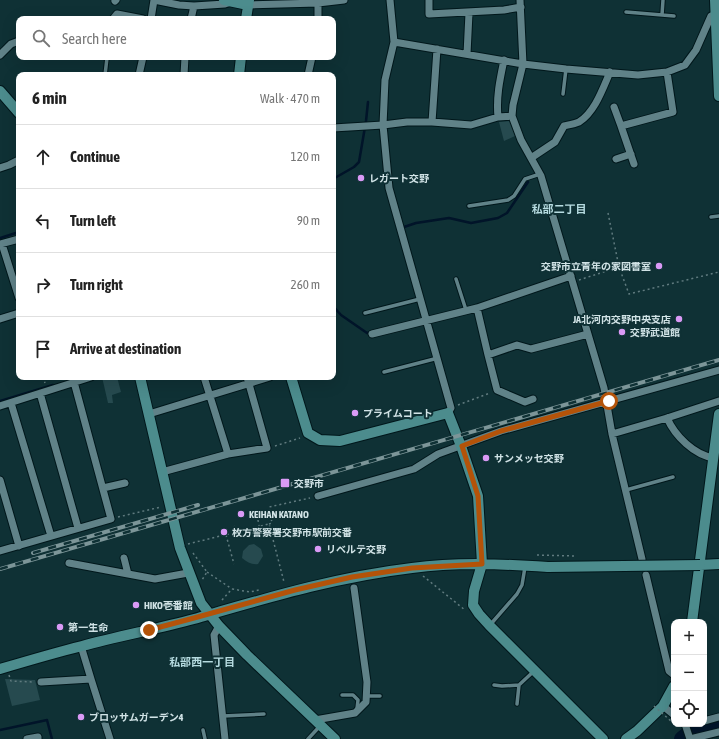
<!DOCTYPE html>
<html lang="en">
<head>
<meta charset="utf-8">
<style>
  :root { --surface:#fff; --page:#f2f2f2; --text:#222; --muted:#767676; --line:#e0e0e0 }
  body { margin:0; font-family:"Asap Condensed","Noto Sans JP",sans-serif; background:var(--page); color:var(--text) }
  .controls { position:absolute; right:12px; bottom:12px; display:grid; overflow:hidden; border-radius:8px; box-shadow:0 4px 16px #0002 }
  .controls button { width:36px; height:36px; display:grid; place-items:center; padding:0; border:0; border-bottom:1px solid var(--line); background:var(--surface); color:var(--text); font:20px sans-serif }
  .stop { position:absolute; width:12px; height:12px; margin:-9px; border:3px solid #b45309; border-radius:50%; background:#fff }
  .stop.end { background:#b45309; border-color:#fff; box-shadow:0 1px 4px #0008 }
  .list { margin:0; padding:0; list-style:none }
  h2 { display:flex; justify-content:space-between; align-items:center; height:52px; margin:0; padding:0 16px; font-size:17px }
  h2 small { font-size:13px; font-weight:400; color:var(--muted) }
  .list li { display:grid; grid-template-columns:26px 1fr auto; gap:12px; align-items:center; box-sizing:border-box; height:64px; padding:0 16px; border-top:1px solid var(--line) }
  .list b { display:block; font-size:15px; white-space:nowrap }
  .list em { font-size:13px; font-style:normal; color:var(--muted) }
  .icon { flex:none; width:22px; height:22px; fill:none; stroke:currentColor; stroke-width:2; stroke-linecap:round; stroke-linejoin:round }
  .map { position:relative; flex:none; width:719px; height:739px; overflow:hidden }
  .search { position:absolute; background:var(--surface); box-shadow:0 4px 16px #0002; left:16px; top:16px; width:320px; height:44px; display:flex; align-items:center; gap:10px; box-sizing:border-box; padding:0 14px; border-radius:8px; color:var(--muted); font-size:15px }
  .panel { position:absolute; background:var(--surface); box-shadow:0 4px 16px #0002; left:16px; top:72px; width:320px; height:308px; border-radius:8px }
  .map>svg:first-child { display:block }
</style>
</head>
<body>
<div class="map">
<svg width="719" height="739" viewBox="0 0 719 739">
  <rect width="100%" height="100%" fill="#0f3135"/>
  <path fill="#264a4f" d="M511 121 515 136 504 141 499 122Z
    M102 377H117L121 392 112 395 113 403H108Z
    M254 544 261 549 263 556 258 564C252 565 247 562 242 558L243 551 249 545Z
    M5 679 35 680 40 700 12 706Z"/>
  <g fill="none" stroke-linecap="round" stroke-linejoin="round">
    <path stroke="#011429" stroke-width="2.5" d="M333 179 354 167 359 162 366 121 368 102
      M404 227 416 223 449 218 471 223 498 218 507 213 528 182
      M0 238 19 232
      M333 306 341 315 367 333 371 332
      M0 401 53 385
      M0 730 47 720 52 739"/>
    <path stroke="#011429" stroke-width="16" d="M682 739 692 731 719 726"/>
    <defs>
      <path id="lane" d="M626 12 674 16
        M662 15 663 0
        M102 57 107 58 105 75
        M563 94 566 69
        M469 206 508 200 514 196 525 179 540 174
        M711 217 719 216
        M456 279 466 310
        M365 313 420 299
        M384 372 438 358
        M626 490 673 477
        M490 625 517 594 522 585 525 567
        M494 685 502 686 519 685
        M342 695H353L358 700 357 709
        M366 696H380
        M517 704 519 685 534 671
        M223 716 264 714
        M203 730 205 739
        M308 739 320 726"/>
      <path id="street" d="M154 0 179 5 194 6
        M390 0 394 42 385 80 383 125 389 188 451 408 448 413
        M429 0V14L504 10 521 7
        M115 1 116 0
        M248 5 318 3 344 0
        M113 19 117 14 143 19
        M151 19 154 0
        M191 19 194 6 225 4 231 2
        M318 19V3
        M394 42 523 64 520 0
        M467 54 469 13
        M0 55 11 44 19 41
        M139 75 143 57
        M184 75 185 57
        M308 75 312 57
        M614 107 621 126
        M498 117C496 97 500 79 504 60
        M432 122 437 49
        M333 128 383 125 407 122H432L471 125 498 117 512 116
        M531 158 555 142 564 126C568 125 574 124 579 122 595 112 603 88 610 72
        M616 159 631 154
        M634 164 621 126 673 112 667 72
        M0 168 9 165 19 160
        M0 244 19 239
        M2 244 19 298
        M477 308 488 355 517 345 531 349 588 334
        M0 319 19 313
        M372 334 477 308 571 276
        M488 355 497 390 525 402 533 399
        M204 377 228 454
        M40 393 78 528
        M11 403 51 536
        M0 406 91 377
        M149 414 270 377
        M667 418C675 436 694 455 714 458
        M612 434 667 418 719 401
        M162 472 228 454 267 448 247 377
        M0 480 19 546
        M103 488 125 483
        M318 496 414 469 438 454 501 431 719 370
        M0 551 111 519 74 382
        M124 558 128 574
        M642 559 612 434 604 388 541 176 521 140 512 116 513 105 523 64 566 69 638 75 667 72 685 65 696 50 711 16 719 15
        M69 563 155 579 188 573
        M646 575 669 671 674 675
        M219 626 214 635 225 739
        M81 646 91 679
        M41 682 91 679 110 739
        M663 706 674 715
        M315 720 355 713 366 702 367 682 354 588
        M704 721 719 717
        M685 724 690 739
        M27 739 38 737V739
        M690 739 719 732"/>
      <path id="secondary" d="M224 0 248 5
        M715 0 719 96
        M246 19 249 0
        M239 75 241 57
        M0 91 19 113
        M140 377 180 548 201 603 219 626 247 655 335 739
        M291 377 308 433 320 440 340 441 448 413 461 446 478 496 482 564 474 591 473 605 479 614 489 625 603 739
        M700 565 719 564
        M692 622 719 414
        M0 669C27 661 54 653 82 646 119 636 157 629 194 619 267 598 336 577 412 568 457 562 503 564 548 567
        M626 739 637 731 663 706 674 686"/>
    </defs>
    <use href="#lane" stroke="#01171b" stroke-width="5.5"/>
    <use href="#street" stroke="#01171b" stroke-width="9"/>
    <use href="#secondary" stroke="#01171b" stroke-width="12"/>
    <path stroke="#607b7f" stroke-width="1.5" stroke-dasharray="2 3" stroke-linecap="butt" d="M608 213 619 267
      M579 280 619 267 629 294 719 272
      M43 377 45 383
      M458 405 490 393
      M275 446 300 438
      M118 517 161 507
      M258 520 259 526
      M269 524 272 523 269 507 310 498
      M234 526 236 533
      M226 535 234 564
      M188 544 269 524 284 582
      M193 553 207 572 202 580
      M537 555 575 556
      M207 572 232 589
      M423 576 465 610
      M222 600 232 589 250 592 259 590
      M9 675 11 681 33 682"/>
    <use href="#lane" stroke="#608288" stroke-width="3.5"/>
    <use href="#street" stroke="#608288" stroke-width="7"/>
    <use href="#secondary" stroke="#4c8c8d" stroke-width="10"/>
    <defs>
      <path id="rail" d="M33 553 198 505
        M0 569 719 360"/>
    </defs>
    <use href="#rail" stroke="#7c9598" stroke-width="4"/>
    <use href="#rail" stroke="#0f3135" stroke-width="2.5" stroke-dasharray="8" stroke-linecap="butt"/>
    <defs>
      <path id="secondary-bridge" d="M548 567 700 565"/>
    </defs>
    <use href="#secondary-bridge" stroke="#01171b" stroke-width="12" stroke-linecap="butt"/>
    <path stroke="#607b7f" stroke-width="1.5" stroke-dasharray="2 3" stroke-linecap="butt" d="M654 706 672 722"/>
    <use href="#secondary-bridge" stroke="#4c8c8d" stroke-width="10"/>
  </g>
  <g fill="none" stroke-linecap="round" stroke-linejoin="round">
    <path stroke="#b45309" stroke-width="5" d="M149 630 194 618 295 590 352 577 412 568 482 564 478 496 462 446 501 431 609 401"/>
  </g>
  <g fill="#da9af6" stroke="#0f3135" stroke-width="1.5">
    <circle cx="361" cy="178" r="4"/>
    <circle cx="659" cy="266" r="4"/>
    <circle cx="679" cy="319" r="4"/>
    <circle cx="622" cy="332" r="4"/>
    <circle cx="355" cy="413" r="4"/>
    <circle cx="486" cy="458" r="4"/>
    <rect x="280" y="478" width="10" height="10" rx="2"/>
    <circle cx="241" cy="514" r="4"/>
    <circle cx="224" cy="532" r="4"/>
    <circle cx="318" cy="549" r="4"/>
    <circle cx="136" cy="605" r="4"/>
    <circle cx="60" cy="627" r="4"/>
    <circle cx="81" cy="717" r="4"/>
  </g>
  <g text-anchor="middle" stroke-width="4" stroke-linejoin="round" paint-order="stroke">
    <g font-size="10" font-weight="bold" fill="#d1e3e6" stroke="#0f3135" text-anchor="start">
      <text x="369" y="182">レガート交野</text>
      <text x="651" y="270" text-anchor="end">交野市立青年の家図書室</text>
      <text x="671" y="323" text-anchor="end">JA北河内交野中央支店</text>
      <text x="630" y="336">交野武道館</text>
      <text x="363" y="417">プライムコート</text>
      <text x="494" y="462">サンメッセ交野</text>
      <text x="294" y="487">交野市</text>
      <text x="249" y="518">KEIHAN KATANO</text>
      <text x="232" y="536">枚方警察署交野市駅前交番</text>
      <text x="326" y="553">リベルテ交野</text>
      <text x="144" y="609">HIKO壱番館</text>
      <text x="68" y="631">第一生命</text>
      <text x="89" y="721">ブロッサムガーデン4</text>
    </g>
    <g font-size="11" font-weight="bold" fill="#b6dbe0" stroke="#0f3135">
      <text x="559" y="213">私部二丁目</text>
      <text x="202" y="666">私部西一丁目</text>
    </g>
  </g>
</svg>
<div class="controls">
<button>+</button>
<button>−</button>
<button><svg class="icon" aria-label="locate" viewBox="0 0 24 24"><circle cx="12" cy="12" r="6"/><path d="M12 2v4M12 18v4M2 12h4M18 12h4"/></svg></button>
</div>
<div class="stop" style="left:609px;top:401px"></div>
<div class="stop end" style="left:149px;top:630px"></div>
<div class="search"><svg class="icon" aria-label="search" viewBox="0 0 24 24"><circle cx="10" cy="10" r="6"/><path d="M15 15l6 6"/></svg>Search here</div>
<section class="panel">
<h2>6 min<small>Walk · 470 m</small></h2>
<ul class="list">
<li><svg class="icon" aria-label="ahead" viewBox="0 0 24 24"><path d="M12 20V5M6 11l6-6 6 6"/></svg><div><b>Continue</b></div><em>120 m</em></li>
<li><svg class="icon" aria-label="left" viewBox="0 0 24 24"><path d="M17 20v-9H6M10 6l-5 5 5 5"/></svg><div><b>Turn left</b></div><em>90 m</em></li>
<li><svg class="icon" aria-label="right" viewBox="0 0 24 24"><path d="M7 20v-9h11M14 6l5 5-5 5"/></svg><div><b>Turn right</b></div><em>260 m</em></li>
<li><svg class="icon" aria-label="arrive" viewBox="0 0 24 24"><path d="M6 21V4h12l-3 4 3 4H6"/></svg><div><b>Arrive at destination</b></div></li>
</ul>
</section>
</div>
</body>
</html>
